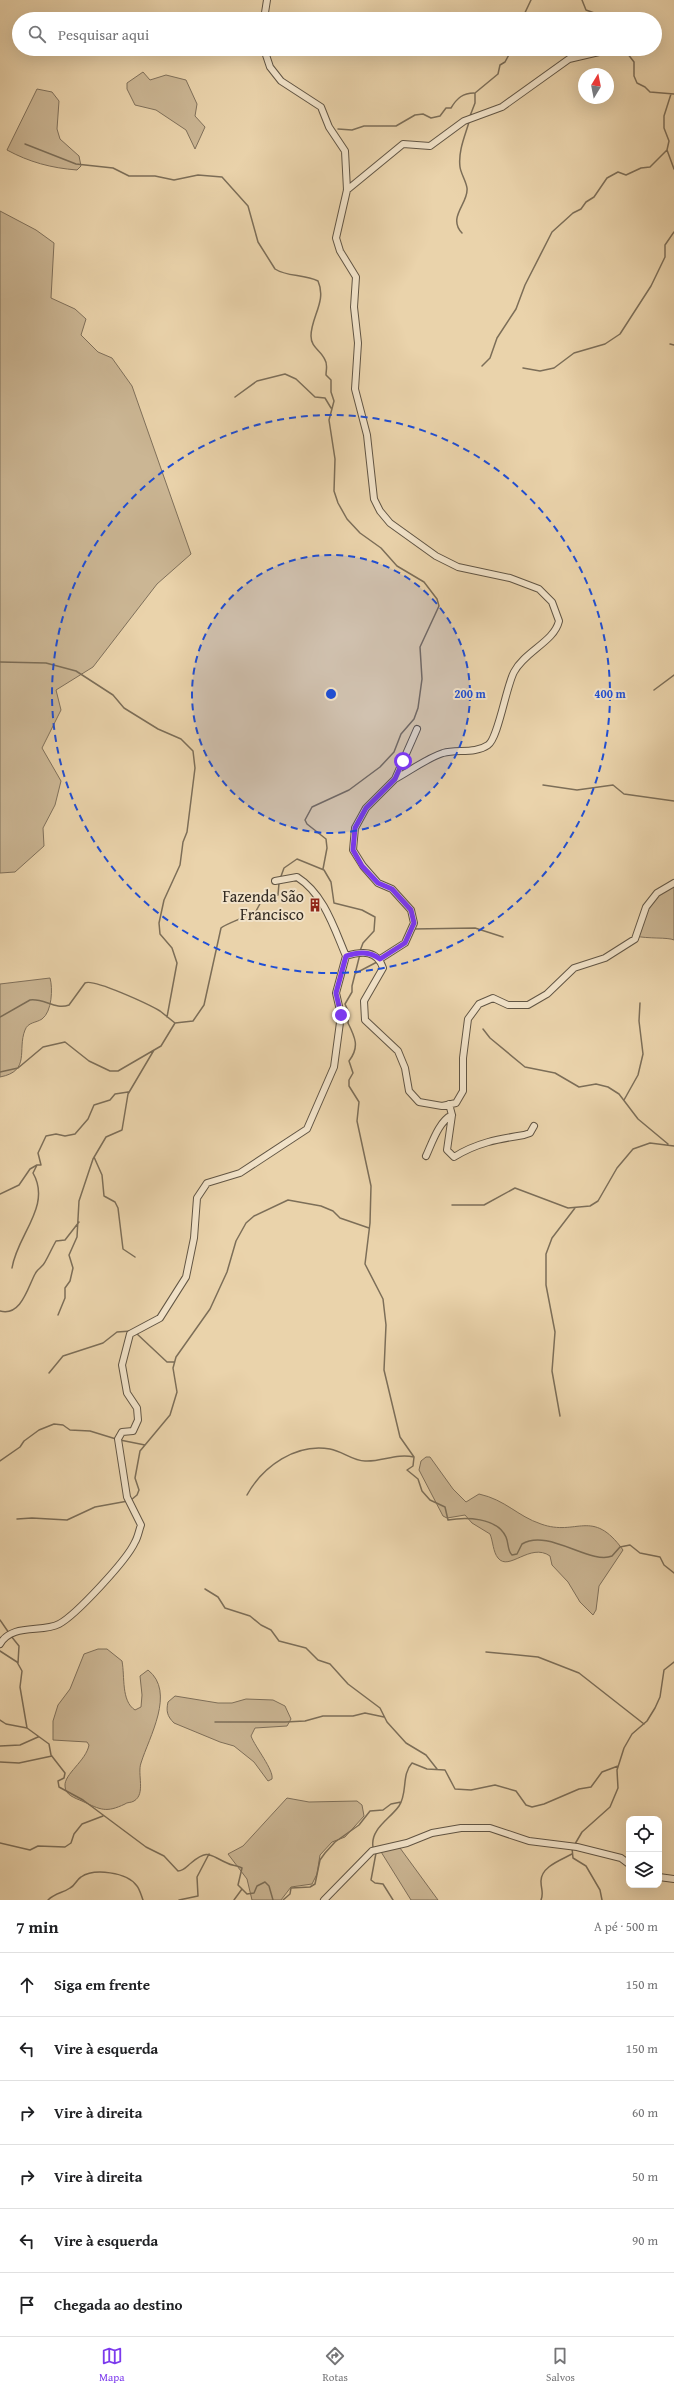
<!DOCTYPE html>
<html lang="pt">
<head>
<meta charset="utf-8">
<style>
	:root { --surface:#fff; --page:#f2f2f2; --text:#202124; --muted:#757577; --line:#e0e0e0; --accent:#7c3aed }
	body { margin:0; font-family:"Gentium Book Plus",serif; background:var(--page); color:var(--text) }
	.controls { position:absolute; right:12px; bottom:12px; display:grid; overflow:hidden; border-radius:8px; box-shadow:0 4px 16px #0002 }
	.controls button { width:36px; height:36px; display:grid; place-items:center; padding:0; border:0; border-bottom:1px solid var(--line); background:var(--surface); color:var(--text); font:20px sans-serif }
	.compass { position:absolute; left:578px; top:68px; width:36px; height:36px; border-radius:50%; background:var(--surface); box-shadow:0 4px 16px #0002; rotate:10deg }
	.stop { position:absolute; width:12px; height:12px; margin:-9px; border:3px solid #7c3aed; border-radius:50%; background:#fff }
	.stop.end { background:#7c3aed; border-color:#fff; box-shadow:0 1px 4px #0008 }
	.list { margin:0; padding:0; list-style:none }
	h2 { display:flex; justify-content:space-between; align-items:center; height:52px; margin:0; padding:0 16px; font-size:17px }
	h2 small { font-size:13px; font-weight:400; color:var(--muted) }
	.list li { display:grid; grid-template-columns:26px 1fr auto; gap:12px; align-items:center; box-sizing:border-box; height:64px; padding:0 16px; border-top:1px solid var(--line) }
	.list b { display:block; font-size:15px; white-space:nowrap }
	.list em { font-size:13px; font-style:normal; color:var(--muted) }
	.icon { flex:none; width:22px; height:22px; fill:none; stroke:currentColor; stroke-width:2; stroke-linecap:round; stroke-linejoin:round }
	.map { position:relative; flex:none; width:674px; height:1900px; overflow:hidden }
	.search { position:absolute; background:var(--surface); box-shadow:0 4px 16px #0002; left:12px; right:12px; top:12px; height:44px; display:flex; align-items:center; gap:10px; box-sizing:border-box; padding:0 14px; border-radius:22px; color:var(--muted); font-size:15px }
	.sheet { height:436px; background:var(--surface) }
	nav { display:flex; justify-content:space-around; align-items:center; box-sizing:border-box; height:56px; border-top:1px solid var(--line); background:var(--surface); font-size:11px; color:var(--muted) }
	nav a { display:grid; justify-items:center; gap:2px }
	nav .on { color:var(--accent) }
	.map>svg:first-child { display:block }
</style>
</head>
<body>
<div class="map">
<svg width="674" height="1900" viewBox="0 0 674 1900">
	<rect width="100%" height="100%" fill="#ead3ab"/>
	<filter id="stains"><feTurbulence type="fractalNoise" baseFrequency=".005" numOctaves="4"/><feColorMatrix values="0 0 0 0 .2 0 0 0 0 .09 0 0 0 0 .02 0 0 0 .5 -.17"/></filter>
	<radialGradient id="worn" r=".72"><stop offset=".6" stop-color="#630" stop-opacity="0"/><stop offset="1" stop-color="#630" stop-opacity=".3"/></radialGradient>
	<path fill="#cbb694" stroke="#7f705b" d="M 143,72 L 150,80 L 166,75 L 186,80 L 197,104 L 195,116 L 205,127 L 195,149 L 186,130 L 156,110 L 135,105 L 127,89 L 127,83 Z
		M 37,89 L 52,92 L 59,101 L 57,129 L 60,139 L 79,156 L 81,166 L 77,170 C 51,168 29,162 7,150 Z
		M 0,211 L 36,230 L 54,243 L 51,298 L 75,309 L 86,319 L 81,335 L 98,352 L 112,358 L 132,386 L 191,554 L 157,584 L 93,667 L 56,690 L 61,710 L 42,748 L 61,781 L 55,805 L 43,828 L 44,846 L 15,872 L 0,873 Z
		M 674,886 L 674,940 C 668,937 647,939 636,936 C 645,908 647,900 674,886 Z
		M 50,978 C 53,988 52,1012 42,1019 C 36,1023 28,1022 25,1030 C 17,1050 31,1071 0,1077 L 0,984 Z
		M 426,1457 L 430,1457 L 453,1489 L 466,1502 L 479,1494 C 506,1500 517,1516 541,1524 C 577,1537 592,1507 623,1550 L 599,1586 L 596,1610 L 593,1615 L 580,1602 L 568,1582 L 552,1565 L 550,1556 C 530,1542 509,1572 498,1558 C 493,1552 493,1541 490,1534 L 472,1523 L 465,1515 L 447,1518 L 443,1516 L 419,1470 L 421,1461 Z
		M 98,1649 L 107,1649 L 122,1661 C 125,1677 121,1701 135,1710 L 141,1707 L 142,1695 L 140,1676 L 148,1670 C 176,1692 149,1737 141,1763 C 137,1774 146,1794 134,1801 C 131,1803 127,1802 125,1804 C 106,1813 101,1810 82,1801 C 75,1798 65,1795 65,1786 C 64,1774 86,1761 89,1745 L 87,1742 L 53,1740 L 53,1721 L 58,1705 L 70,1689 L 84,1654 Z
		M 175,1696 L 218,1703 L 232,1703 L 246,1699 L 273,1700 L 285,1706 L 291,1719 L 287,1726 L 255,1728 L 251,1736 C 255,1747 274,1770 272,1779 L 268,1781 L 254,1762 L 234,1746 L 220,1742 L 174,1723 C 167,1716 166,1711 168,1702 Z
		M 287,1798 L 309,1802 L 357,1801 L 362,1805 L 364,1816 L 345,1837 L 332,1842 L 320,1855 L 317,1874 L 312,1884 L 291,1887 L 281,1900 L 252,1900 L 247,1879 L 228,1854 L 243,1846 Z
		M 378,1847 L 400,1848 L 438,1900 L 411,1900 Z"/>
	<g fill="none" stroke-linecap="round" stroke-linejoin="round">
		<path stroke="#7c6e58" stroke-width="1.5" d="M 582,0 L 586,10 L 611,19
			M 522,19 L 531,0
			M 624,49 L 634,62 L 634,76 L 637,83 L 645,87 L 650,92 L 674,94
			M 470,116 L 475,103 L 475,93 L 498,74 L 500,65 L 505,62 L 512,49
			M 338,129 L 352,130 L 364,126 L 396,126 L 415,115 L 423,114 L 431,118 L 440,116 L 446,108 L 451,108 C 457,98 463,93 474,93
			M 25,144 L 76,164 L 113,168 L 129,176 L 155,176 L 174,180 L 198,175 L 222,177 L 248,206 L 258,242 L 275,269 C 287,277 304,274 318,281 C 327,301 311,317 311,336 C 311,348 321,350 325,360 C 328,364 326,370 326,375 L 331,380 L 331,392 L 334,401 L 329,420 L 335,459 L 334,491 L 338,503 L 347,519 L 360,533 L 381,548 L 397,566 L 424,582 L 437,599 L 439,606 L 420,647 L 422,679 L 418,708 L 414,719 L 401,734 L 394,752 L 380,767 L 349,790 L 312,807 L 305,820 L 307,824 L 326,839 L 327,848 L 323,869
			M 667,150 L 674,169
			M 462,233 C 447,217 469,203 467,188 C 466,181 461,174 460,167 C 458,151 465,136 469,122
			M 670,344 L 674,345
			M 482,366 L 490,358 L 497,338 L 516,309 L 525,285 L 552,232 L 573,213 L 581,209 L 586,202 L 594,197 L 607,178 L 618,172 L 626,175 L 641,168 L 650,167 L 667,150 L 669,141 L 664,128 L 664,116 L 671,94
			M 523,368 L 540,371 L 554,368 L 574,353 L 605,344 L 620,334 L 651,286 L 665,257 L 665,245 L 674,232
			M 235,397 L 257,381 L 285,374 L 296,379 L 315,397 L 325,398 L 331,408
			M 0,662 L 46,663 L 76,671 L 113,695 L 124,708 L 158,729 L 181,739 L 193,751 L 195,768 L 187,832 L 183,842 L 180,865 L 164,900 L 159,923 L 160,934 L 172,948 L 177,963 L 167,1017
			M 654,690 L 674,675
			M 543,785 L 577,790 L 613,785 L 624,794 L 674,801
			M 280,879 L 284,868 L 297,859 L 324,870 L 331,882 L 334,903 L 362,910 L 375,917 L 374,931 L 363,943 L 360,951
			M 413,929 L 475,928 L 503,937
			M 360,954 L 352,986 L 352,992 L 345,1004 L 349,1013 L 348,1023 C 355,1037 360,1047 349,1061 L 353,1073 L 349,1080 L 349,1086 L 359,1102 L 357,1121 L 371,1186 L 370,1223 L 365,1264 L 383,1299 L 386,1325 L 384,1370 L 400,1437 L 414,1457 L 413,1466 L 407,1470 L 418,1479 L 422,1491 L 430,1500 L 445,1507 L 448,1520 C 465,1517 497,1517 506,1537 C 509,1544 507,1550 512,1555 L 517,1554 L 522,1544 C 548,1528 590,1565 612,1556 L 620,1547 L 630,1545 L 640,1553 L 660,1557 L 664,1565 L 674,1573
			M 356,973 L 377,962
			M 0,1017 L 30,1000 C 44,998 55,1010 69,1005 L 85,983 C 93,978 150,1005 160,1011 C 165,1015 170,1019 175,1023 L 193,1021 L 204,1005 L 221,928 C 224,925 249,915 255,913 L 262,900 L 278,895 L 279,883
			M 483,1029 L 490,1038 L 525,1067 L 555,1073 L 579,1087 L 596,1084 L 608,1087 L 619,1094 L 638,1119 L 668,1144
			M 0,1072 L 18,1068 L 43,1047 L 65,1042 L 89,1061 L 110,1071 L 118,1071 L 161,1046 L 175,1023
			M 624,1100 L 638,1075 L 643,1054 L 639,1021 L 640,1003
			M 94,1157 L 102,1175 L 104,1196 L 115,1202 L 118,1208 L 123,1249 L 135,1257
			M 0,1194 L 19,1185 L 30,1169 L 37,1165
			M 452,1205 L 484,1205 L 515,1188 L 568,1208 L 590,1206 L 598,1201 L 617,1168 L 633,1149 L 650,1143 L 674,1146
			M 12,1268 C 17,1235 52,1206 33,1173 L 37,1165 L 41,1165 L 38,1153 L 46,1136 L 56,1134 L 65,1136 L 75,1134 L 88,1119 L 94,1105 L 110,1100 L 115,1094 L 128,1092
			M 0,1311 C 21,1317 28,1287 35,1274 C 37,1269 43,1267 45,1262 C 49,1255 52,1248 56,1241 L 65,1240 L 79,1222
			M 58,1315 L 65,1298 L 65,1288 L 70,1281 L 73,1268 L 69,1255 L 77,1237 L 79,1201 L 93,1159 L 106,1137 L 122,1130 L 128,1094 L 154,1050
			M 136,1333 L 167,1362 L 174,1362
			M 49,1373 L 63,1356 L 103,1343 L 117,1332 L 131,1331
			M 560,1416 L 552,1371 L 555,1332 L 546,1285 L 546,1254 L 552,1238 L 575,1208
			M 120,1440 L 145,1445
			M 0,1461 L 20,1447 L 24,1441 L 39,1430 L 54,1424 L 63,1425 L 70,1430 L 90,1431 L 116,1439
			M 247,1495 C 263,1466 296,1443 330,1449 C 342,1451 353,1461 365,1461 C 382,1462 396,1453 414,1457
			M 131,1500 L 137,1495 L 139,1490 L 135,1478 L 140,1451 L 170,1415 L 177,1392 L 173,1368 L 176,1357 L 210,1309 L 227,1272 L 236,1241 L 246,1223 L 254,1216 L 288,1200 L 321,1206 L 333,1211 L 340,1218 L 369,1228
			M 17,1519 L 32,1518 L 67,1520 L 95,1507 L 128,1501
			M 205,1589 L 218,1597 L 225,1608 L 250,1616 L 261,1625 L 271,1630 L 279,1641 L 306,1648 L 318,1660 L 330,1664 L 348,1684 L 380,1708 L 387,1722 L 406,1743 L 426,1755 L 437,1769
			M 0,1620 L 9,1633
			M 11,1636 L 19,1646 L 18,1663
			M 0,1651 L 17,1662 L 22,1671 L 20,1687 L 27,1728 L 49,1744 L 51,1755 L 65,1773 L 64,1778 L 58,1781 L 59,1787 L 83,1800 L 146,1847 L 164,1856 L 178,1871 C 184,1871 187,1866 191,1863 C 209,1848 210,1856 227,1863 C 232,1866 237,1865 242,1868 L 238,1885 L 247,1894 L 254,1893 L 257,1886 L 265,1882 L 269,1886 L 273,1900
			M 486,1652 L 538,1657 L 579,1673 L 644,1724
			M 0,1720 L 6,1724 L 27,1728
			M 215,1722 L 285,1722 L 305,1721 L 323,1716 L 353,1716 L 365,1713 L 384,1717
			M 0,1746 L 20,1745 L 38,1737
			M 0,1762 L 19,1763 L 52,1756
			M 0,1843 L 30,1850 L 38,1846 L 65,1847 L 71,1843 L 74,1834 L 82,1824 L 103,1816
			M 575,1844 L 582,1832 L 610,1807 L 618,1788 L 617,1770 L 624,1748 L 632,1734 L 647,1721 L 655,1708 L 660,1697 L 664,1670 L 674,1662
			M 373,1847 C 370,1829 390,1819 399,1806 C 408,1793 401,1775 412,1763 L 427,1769 L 445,1770 L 455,1789 L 471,1790 L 495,1785 L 516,1791 L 526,1805 L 532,1807 L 544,1804 L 579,1789 L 591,1787 L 602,1772 L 618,1766
			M 572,1848 L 573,1858 L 586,1866 L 600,1890 L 602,1900
			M 376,1853 L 371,1880 L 375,1883 L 383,1884 L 393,1900
			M 48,1900 C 55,1893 63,1893 70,1888 C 75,1886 76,1880 81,1877 C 94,1868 127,1872 137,1886 C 140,1890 141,1895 143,1900
			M 179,1900 L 198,1896 L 197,1877 L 209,1854
			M 234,1900 L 242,1889
			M 283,1900 L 290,1894 L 291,1888 L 310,1887 L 315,1884 L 320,1860 L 325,1853 L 335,1842 L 359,1825 L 370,1811 L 383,1810 L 391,1804 L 401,1802
			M 541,1900 C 544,1893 541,1889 541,1882 C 540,1867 561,1860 572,1854"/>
		<g stroke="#615544" stroke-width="8">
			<path id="minor" d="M 264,19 L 267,0
				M 264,49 L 270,67 L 281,81 L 321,107 L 329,127 L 345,151 L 347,190 L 336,238 L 340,251 L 356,277 L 354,307 L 358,343 L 355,389 L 367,435 L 374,499 L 380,511 L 390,523 L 436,556 L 458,567 L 510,578 L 539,589 L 552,602 L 559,621 C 554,642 525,651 514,672 C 506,687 498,739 488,745 C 475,754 457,749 443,753 C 427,758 410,771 395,779 L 417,729
				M 347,190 L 403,144 L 430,146 L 464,121 L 502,107 L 569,59 L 599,52
				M 275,881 L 297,877 C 324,894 334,928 346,956
				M 380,959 L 405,943 L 414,923 L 411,910 L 392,889 L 378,883 L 363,866 L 353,850 L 355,828 L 366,808 L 395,779
				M 449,1104 L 452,1115 L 447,1150 L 454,1157 C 476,1143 498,1139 524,1135 L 530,1133 L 534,1126
				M 426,1156 C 432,1143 439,1121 452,1115
				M 0,1644 C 12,1623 42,1633 59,1624 C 76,1615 127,1560 135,1542 C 138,1537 139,1530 141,1525 L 127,1497 L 118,1439 L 122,1432 L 133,1431 L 138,1420 L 137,1408 L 127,1393 L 122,1365 L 130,1334 L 160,1318 L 186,1277 L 194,1238 L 197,1198 L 207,1183 L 240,1173 L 307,1129 L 334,1067 L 341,1015 L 336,993 L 346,956 C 362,951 377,950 383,968 L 364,1001 L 365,1020 L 398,1051 L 405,1068 L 409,1091 L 419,1102 L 442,1106 L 456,1103 L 463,1091 L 463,1058 L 468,1019 L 479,1004 L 493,998 L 508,1005 L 528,1005 L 547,994 L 574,968 L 605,958 L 635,939 L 646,907 L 657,893 L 674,883
				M 659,1877 L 674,1879
				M 324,1900 L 372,1851 L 407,1843 L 432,1833 L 461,1828 L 490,1828 L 529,1841 L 577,1847 L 621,1858 L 629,1864"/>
		</g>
		<use href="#minor" stroke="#f1e2c8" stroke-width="6"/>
	</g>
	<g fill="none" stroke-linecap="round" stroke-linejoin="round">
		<path stroke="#7c3aed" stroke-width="5" d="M 341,1015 L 336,993 L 346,956 C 358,952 369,951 380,959 L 405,943 L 414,923 L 411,910 L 392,889 L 378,883 L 362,866 L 353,850 L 355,828 L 366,808 L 395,779 L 403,761"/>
	</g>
	<circle cx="331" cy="694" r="139" fill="#1d4ed8" fill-opacity=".12"/>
	<g fill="none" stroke="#1d4ed8" stroke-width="2" stroke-dasharray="7 5">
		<circle cx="331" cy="694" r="139"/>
		<circle cx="331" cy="694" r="279"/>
	</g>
	<defs>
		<g id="building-bare" transform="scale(1.08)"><path d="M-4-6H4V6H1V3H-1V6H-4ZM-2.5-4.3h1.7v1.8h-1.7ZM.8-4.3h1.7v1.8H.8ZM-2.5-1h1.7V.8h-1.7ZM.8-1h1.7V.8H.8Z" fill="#8f2418" stroke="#f1e2c8" stroke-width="2.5" paint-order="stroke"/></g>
	</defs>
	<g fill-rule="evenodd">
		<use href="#building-bare" x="315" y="905"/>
	</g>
	<g text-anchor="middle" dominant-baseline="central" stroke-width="4" stroke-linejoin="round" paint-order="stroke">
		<g font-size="16" fill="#332b22" stroke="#f1e2c8" text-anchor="end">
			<text x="304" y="896">Fazenda São<tspan x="304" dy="18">Francisco</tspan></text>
		</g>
	</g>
	<circle cx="331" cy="694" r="6" fill="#1d4ed8" stroke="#f1e2c8" stroke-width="2"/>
	<g font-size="12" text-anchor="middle" font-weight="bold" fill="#1d4ed8" stroke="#f1e2c8" stroke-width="4" stroke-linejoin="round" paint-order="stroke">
		<text x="470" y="698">200 m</text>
		<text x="610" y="698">400 m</text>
	</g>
	<rect width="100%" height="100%" filter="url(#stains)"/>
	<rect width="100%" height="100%" fill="url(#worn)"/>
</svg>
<div class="controls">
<button><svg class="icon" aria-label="locate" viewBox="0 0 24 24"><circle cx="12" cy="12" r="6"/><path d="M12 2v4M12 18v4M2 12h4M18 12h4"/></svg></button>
<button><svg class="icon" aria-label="layers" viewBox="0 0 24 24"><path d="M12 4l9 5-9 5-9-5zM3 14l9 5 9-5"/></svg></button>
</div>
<svg class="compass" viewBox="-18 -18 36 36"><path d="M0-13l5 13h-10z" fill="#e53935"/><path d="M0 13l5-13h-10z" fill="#757577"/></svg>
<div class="stop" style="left:403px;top:761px"></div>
<div class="stop end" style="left:341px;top:1015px"></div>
<div class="search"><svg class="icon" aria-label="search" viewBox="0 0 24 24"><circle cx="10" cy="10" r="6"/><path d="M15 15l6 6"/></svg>Pesquisar aqui</div>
</div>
<section class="sheet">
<h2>7 min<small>A pé · 500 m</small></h2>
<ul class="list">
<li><svg class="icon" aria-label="ahead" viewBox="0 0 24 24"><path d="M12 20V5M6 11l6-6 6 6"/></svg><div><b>Siga em frente</b></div><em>150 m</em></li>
<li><svg class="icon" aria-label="left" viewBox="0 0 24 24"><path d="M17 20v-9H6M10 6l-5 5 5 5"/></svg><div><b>Vire à esquerda</b></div><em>150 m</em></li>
<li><svg class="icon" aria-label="right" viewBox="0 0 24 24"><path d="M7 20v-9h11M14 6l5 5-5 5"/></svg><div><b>Vire à direita</b></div><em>60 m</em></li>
<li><svg class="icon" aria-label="right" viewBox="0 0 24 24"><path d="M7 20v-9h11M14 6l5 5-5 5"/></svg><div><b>Vire à direita</b></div><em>50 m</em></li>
<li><svg class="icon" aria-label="left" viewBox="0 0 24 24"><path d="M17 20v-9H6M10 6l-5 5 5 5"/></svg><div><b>Vire à esquerda</b></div><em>90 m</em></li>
<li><svg class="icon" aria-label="arrive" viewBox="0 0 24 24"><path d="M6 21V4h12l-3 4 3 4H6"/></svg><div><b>Chegada ao destino</b></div></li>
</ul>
</section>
<nav>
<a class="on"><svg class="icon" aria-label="map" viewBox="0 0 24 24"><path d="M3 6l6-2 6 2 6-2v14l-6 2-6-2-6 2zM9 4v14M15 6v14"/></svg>Mapa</a>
<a><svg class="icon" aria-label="directions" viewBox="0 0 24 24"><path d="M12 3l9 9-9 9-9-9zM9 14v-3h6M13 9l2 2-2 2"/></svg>Rotas</a>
<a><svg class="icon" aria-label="saved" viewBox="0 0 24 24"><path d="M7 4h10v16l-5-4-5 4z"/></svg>Salvos</a>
</nav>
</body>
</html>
